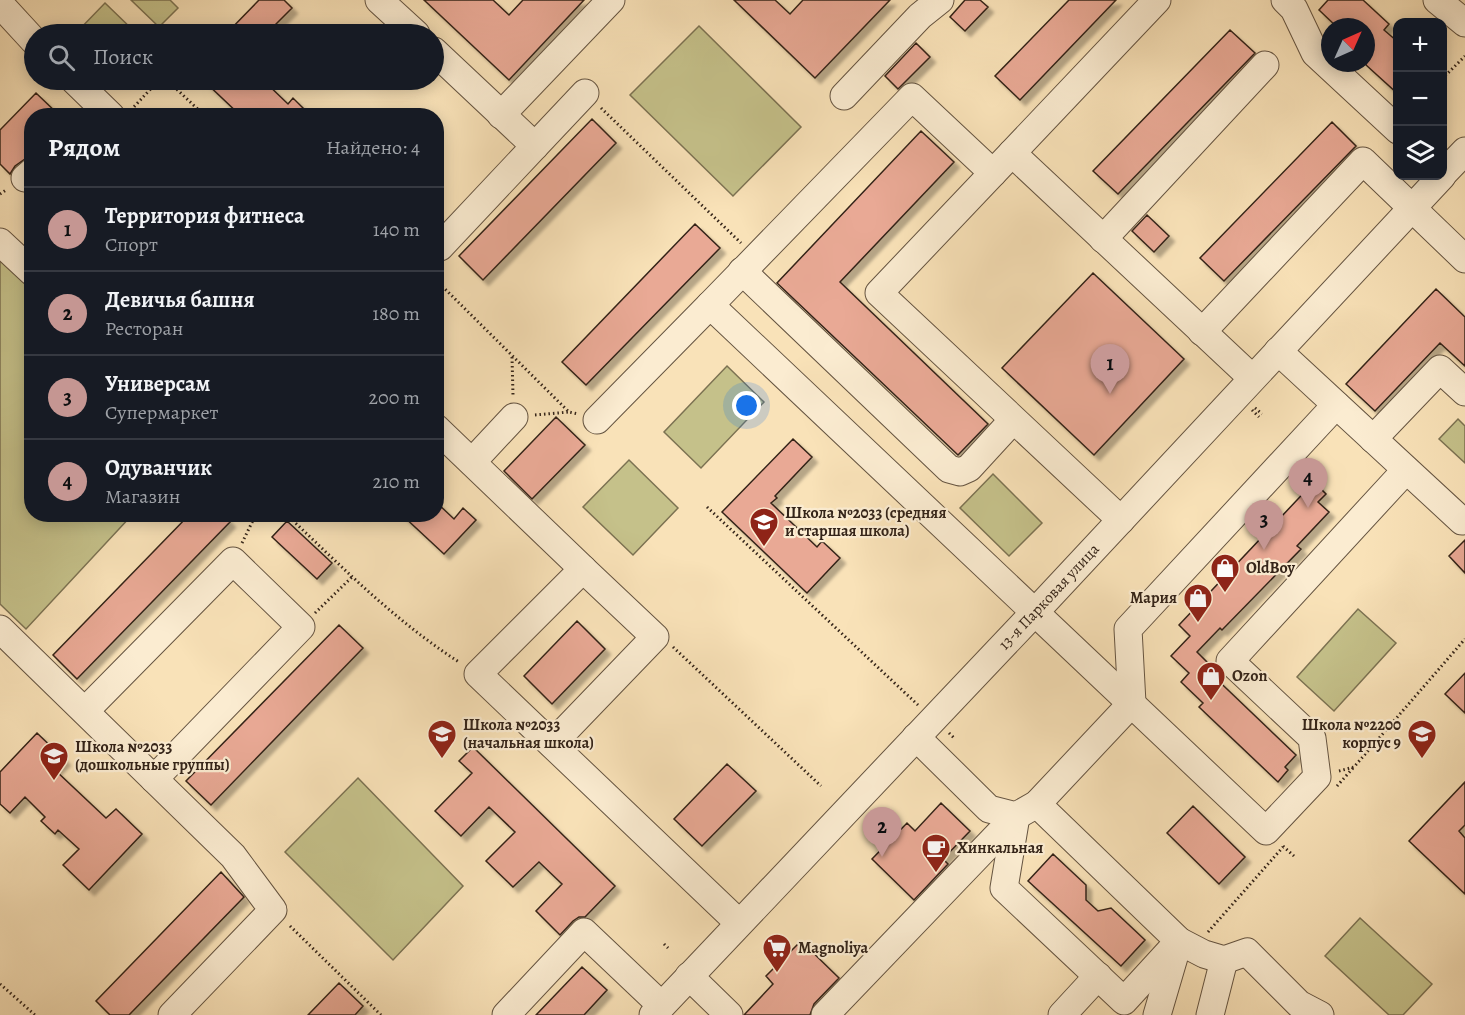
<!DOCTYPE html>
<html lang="ru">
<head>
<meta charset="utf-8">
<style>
	:root { --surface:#171b24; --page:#242831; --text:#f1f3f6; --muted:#9ea1a6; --line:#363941; --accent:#c59692 }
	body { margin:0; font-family:Alegreya,serif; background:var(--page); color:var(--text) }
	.controls { position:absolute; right:18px; top:18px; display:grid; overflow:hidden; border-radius:12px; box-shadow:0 3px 15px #0003 }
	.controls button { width:54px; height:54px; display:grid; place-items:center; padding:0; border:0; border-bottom:2px solid var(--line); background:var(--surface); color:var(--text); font:30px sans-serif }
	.compass { position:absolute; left:1321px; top:18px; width:54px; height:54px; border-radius:50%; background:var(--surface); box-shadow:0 3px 15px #0003; rotate:45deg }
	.you { position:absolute; left:747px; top:406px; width:21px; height:21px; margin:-15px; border:4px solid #fff; border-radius:50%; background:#1a73e8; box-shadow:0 0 0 9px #1a73e833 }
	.badge { display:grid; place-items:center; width:39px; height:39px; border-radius:50%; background:var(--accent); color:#111; font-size:20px; font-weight:700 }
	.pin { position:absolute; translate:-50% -50px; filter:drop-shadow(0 2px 3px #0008) }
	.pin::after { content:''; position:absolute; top:32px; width:21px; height:18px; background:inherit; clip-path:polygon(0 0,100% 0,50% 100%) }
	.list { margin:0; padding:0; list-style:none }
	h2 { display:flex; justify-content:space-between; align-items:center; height:78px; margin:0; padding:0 24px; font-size:26px }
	h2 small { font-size:20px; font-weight:400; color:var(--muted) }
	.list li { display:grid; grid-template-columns:39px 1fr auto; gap:18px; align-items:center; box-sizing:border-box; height:84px; padding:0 24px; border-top:2px solid var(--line) }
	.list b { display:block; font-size:22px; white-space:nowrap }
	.list p { margin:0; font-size:20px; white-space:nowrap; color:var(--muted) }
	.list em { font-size:20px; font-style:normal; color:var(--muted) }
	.icon { flex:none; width:33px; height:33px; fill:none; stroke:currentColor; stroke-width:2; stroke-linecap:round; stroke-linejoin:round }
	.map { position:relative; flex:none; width:1465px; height:1015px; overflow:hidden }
	.search { position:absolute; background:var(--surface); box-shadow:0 3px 15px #0003; left:24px; top:24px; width:420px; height:66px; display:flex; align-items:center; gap:15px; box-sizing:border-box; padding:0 21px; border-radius:33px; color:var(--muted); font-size:22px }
	.panel { position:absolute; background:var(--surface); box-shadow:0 3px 15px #0003; left:24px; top:108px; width:420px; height:414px; border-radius:24px }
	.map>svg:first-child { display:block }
</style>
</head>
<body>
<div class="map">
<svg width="1465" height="1015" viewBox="0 0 1465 1015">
	<defs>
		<filter id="shadow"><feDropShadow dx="5.5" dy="5.5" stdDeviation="1.5" flood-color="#0004"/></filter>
	</defs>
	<rect width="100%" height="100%" fill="#f9e2b8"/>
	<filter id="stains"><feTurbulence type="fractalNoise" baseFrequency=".00333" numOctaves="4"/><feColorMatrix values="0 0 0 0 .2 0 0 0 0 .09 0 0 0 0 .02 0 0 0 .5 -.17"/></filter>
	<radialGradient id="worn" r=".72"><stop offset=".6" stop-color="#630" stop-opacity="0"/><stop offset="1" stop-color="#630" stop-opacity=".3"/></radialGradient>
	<path fill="#c5c18a" stroke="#7c7252" stroke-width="1.5" d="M 131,0 L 170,0 L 178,8 L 159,27 Z
		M 105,3 L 137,34 L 75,34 Z
		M 699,26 L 801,127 L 733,196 L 630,95 Z
		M 0,251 L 31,282 L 32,514 L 132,515 L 26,629 L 0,604 Z
		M 727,366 L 764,402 L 701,468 L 664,432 Z
		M 1458,419 L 1465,426 L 1465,463 L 1439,439 Z
		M 629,460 L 678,508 L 633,555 L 583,507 Z
		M 993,474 L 1042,523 L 1009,556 L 960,508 Z
		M 1358,609 L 1396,643 L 1334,711 L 1297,677 Z
		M 358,778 L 463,886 L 393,960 L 285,852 Z
		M 1360,918 L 1432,984 L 1403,1015 L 1389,1015 L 1325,956 Z"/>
	<path fill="#e9a995" stroke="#342419" stroke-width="1.5" filter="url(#shadow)" d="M 259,0 L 284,0 L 292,8 L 266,34 L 226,34 Z
		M 424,0 L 493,0 L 509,15 L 523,0 L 584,0 L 509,80 Z
		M 734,0 L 775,0 L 790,14 L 803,0 L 890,0 L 815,78 Z
		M 965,0 L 980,0 L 988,7 L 965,31 L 950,17 Z
		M 1069,0 L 1116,0 L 1020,100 L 995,76 Z
		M 1328,0 L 1363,0 L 1389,24 L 1384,30 L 1398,42 L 1398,94 L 1366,65 L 1366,27 L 1337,27 L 1319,10 Z
		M 1230,30 L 1255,53 L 1118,194 L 1093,171 Z
		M 916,43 L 930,57 L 898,89 L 885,76 Z
		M 203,80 L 263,80 L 288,104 L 293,98 L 311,116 L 241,116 Z
		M 36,93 L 60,116 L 32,116 L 32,154 L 15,166 L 10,174 L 0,164 L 0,130 Z
		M 592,119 L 616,143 L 483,280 L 459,256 Z
		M 1332,122 L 1356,146 L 1224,281 L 1200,258 Z
		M 921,131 L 954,162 L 840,282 L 988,424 L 958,455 L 777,283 Z
		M 1147,215 L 1169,236 L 1154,252 L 1132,231 Z
		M 695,224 L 720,248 L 586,385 L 562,362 Z
		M 1093,273 L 1184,359 L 1094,455 L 1002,368 Z
		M 1436,289 L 1465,317 L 1465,366 L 1440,343 L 1375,411 L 1346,384 Z
		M 556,417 L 585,445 L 532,499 L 504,471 Z
		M 793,439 L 812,457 L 775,496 L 777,498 L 771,503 L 817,547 L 822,541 L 840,558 L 807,593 L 722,512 Z
		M 1314,482 L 1326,494 L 1318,502 L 1329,512 L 1297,546 L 1301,549 L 1222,630 L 1220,628 L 1197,652 L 1209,664 L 1205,668 L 1296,755 L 1285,767 L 1288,770 L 1278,782 L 1199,707 L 1203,703 L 1181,682 L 1189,673 L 1171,656 L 1190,636 L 1179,625 Z
		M 436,502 L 454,519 L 463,508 L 476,520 L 444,554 L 401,514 L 436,514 Z
		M 190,514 L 222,514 L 230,522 L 77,679 L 53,655 Z
		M 287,521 L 332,563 L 317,579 L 272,537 Z
		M 1465,540 L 1465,573 L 1449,556 Z
		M 577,621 L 605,649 L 552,704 L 524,676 Z
		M 339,625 L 363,648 L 211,805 L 186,781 Z
		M 1465,673 L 1465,713 L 1445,694 Z
		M 37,733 L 65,760 L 55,770 L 106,818 L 116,809 L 142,834 L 89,890 L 63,865 L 79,849 L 58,830 L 55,834 L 41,821 L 45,817 L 25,797 L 10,813 L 0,804 L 0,772 Z
		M 473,747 L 615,886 L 585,917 L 579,917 L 573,921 L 560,935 L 536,911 L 562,884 L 539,862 L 513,887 L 486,861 L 515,832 L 489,807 L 461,836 L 435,811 L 472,773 L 459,761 Z
		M 727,764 L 756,791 L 702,846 L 674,819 Z
		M 1465,782 L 1465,825 L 1459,831 L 1465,838 L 1465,894 L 1409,841 Z
		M 941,803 L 970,831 L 943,859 L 948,864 L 914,900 L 872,859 L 907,823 L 915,831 Z
		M 1193,806 L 1245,857 L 1219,884 L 1167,833 Z
		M 1053,854 L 1086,885 L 1086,900 L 1098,911 L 1111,908 L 1145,940 L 1121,966 L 1028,881 Z
		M 221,872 L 244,897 L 129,1015 L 110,1015 L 96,1001 Z
		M 801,941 L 839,978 L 814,1004 L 810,1015 L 744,1015 L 773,984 L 766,976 Z
		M 582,967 L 607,990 L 584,1015 L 536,1015 Z
		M 339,983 L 363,1006 L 355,1015 L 308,1015 Z"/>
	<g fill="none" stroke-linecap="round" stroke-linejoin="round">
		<g stroke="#655441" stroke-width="29">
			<g id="minor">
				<path d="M 379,0 L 416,34"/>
				<path d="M 1285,0 L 1294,9 L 1315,53 L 1398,130"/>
				<path d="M 1437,0 L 1465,23"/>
				<path d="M 0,4 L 34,41"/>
				<path d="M 434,51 L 535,146 L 440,247"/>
				<path d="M 74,80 L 111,116"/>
				<path d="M 844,96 L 920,16 L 940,0"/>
				<path d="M 501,115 L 611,0"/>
				<path d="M 535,146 L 585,93"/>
				<path d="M 1012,153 L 1252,378"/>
				<path d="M 993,173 L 879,293 L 1121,520"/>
				<path d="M 1442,175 L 1465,151"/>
				<path d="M 25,178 L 32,172"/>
				<path d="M 1103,239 L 1265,65"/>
				<path d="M 0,242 L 32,272"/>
				<path d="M 742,271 L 949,469 L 960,472 L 969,468 L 1013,420"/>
				<path d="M 710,305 L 912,97 L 993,173 L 1157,0"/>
				<path d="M 1202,332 L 1363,161 L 1465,259"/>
				<path d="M 1278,351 L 1462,521"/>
				<path d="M 597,420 L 710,305 L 1266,831 L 1317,777 L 1312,738 L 1230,661 L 1406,470"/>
				<path d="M 436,428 L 583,569 L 478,674 L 739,923"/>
				<path d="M 1373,439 L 1440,369 L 1465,392"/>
				<path d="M 472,462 L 514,417"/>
				<path d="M 0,629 L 233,856 L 273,910 L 172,1015"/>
				<path d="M 85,711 L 233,561 L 301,627 L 154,779"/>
				<path d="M 916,737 L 989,809 L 1016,816 L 1037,804 L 1132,703 L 1128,629 L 1336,405"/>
				<path d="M 552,744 L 655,637 L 583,569"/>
				<path d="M 1037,804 L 1179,941 L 1204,954 L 1224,960 L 1247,952 L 1299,1004 L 1320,1015"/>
				<path d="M 1016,816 L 1004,888 L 1124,1001 L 1179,941"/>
				<path d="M 689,976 L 729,1015"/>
				<path d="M 506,1015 L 584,932 L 661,1005"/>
				<path id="s1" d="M 653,1015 L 1035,612 L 1442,176"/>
				<path d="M 825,1015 L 1016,816"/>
				<path d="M 1062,1015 L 1098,976"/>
				<path d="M 1157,1015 L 1177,947"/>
				<path d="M 1210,1015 L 1224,960"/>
			</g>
		</g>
		<path stroke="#342419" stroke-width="3" stroke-dasharray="1.5 3" stroke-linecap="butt" d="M 1442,79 L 1465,56
			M 167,80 L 205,116
			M 601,108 L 741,243
			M 131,110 L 159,80
			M 229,116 L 235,110
			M 0,194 L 6,190
			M 440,269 L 440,284 L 569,412 L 578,414
			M 436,303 L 440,284
			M 512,357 L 513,395
			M 1255,408 L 1262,414
			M 1252,410 L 1259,417
			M 535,415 L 569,412
			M 707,507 L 918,705
			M 286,514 C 341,566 395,621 459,662
			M 242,543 L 256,514
			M 315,613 L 352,577
			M 673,647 L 821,786
			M 949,733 L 954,738
			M 1339,771 L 1354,767 L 1465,639
			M 1337,786 L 1354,767
			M 1283,846 L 1294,856
			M 290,926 L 381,1015
			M 1208,932 L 1283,847
			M 664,944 L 668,948
			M 0,984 L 35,1015"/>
		<use href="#minor" stroke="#fbecd1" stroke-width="27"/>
	</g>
	<defs>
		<g id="school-pin" transform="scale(1.5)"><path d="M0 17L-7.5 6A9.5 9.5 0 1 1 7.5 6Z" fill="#8f2418" stroke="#fbecd1"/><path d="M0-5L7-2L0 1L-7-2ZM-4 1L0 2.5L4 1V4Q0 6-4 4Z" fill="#fff"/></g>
		<g id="shop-pin" transform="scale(1.5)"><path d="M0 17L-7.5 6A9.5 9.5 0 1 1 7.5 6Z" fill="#8f2418" stroke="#fbecd1"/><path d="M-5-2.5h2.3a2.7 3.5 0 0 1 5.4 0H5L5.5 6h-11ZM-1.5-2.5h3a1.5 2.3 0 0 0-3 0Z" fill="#fff"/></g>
		<g id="cafe-pin" transform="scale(1.5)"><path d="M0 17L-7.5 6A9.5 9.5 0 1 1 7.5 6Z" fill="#8f2418" stroke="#fbecd1"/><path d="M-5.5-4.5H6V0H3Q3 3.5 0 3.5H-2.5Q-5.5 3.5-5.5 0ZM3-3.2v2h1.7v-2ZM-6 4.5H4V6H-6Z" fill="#fff"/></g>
		<g id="supermarket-pin" transform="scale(1.5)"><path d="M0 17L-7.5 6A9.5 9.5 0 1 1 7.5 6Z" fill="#8f2418" stroke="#fbecd1"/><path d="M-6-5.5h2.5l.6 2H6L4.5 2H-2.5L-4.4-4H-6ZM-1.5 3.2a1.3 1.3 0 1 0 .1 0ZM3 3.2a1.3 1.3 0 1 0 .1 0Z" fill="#fff"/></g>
	</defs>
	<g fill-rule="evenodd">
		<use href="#school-pin" x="764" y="522"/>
		<use href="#shop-pin" x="1225" y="568"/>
		<use href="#shop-pin" x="1198" y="598"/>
		<use href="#shop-pin" x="1211" y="676"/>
		<use href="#school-pin" x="442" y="734"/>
		<use href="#school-pin" x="1422" y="734"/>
		<use href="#school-pin" x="54" y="756"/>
		<use href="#cafe-pin" x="936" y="848"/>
		<use href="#supermarket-pin" x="777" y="948"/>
	</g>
	<g text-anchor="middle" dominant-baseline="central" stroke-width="4.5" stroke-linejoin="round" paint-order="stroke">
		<g font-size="16" font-weight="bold" fill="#342419" stroke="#fbecd1" text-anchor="start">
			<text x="785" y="513">Школа №2033 (средняя<tspan x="785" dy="18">и старшая школа)</tspan></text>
			<text x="1246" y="568">OldBoy</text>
			<text x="1177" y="598" text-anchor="end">Мария</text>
			<text x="1232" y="676">Ozon</text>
			<text x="463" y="725">Школа №2033<tspan x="463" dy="18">(начальная школа)</tspan></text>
			<text x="1401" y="725" text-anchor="end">Школа №2200<tspan x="1401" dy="18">корпус 9</tspan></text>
			<text x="75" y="747">Школа №2033<tspan x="75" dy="18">(дошкольные группы)</tspan></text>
			<text x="957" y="848">Хинкальная</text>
			<text x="798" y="948">Magnoliya</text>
		</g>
		<g font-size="16" fill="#342419" stroke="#fbecd1">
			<text stroke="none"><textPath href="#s1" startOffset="576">13-я Парковая улица</textPath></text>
		</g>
	</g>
	<rect width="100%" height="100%" filter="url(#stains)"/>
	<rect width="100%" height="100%" fill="url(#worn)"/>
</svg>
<div class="controls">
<button>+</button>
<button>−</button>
<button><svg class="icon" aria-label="layers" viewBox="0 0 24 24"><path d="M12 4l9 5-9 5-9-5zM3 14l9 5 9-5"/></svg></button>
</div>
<svg class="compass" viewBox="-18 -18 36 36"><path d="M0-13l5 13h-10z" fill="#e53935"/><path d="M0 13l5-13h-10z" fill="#9ea1a6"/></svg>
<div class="you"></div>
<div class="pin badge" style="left:1110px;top:394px">1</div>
<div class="pin badge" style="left:882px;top:857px">2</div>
<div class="pin badge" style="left:1264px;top:550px">3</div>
<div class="pin badge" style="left:1308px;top:508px">4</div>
<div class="search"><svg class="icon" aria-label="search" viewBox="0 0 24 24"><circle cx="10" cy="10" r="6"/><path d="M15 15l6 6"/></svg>Поиск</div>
<section class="panel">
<h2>Рядом<small>Найдено: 4</small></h2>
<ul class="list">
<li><span class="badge">1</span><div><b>Территория фитнеса</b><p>Спорт</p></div><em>140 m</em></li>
<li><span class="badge">2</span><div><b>Девичья башня</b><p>Ресторан</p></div><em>180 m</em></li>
<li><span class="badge">3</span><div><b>Универсам</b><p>Супермаркет</p></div><em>200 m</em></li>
<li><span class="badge">4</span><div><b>Одуванчик</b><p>Магазин</p></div><em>210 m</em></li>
</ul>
</section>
</div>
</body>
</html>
